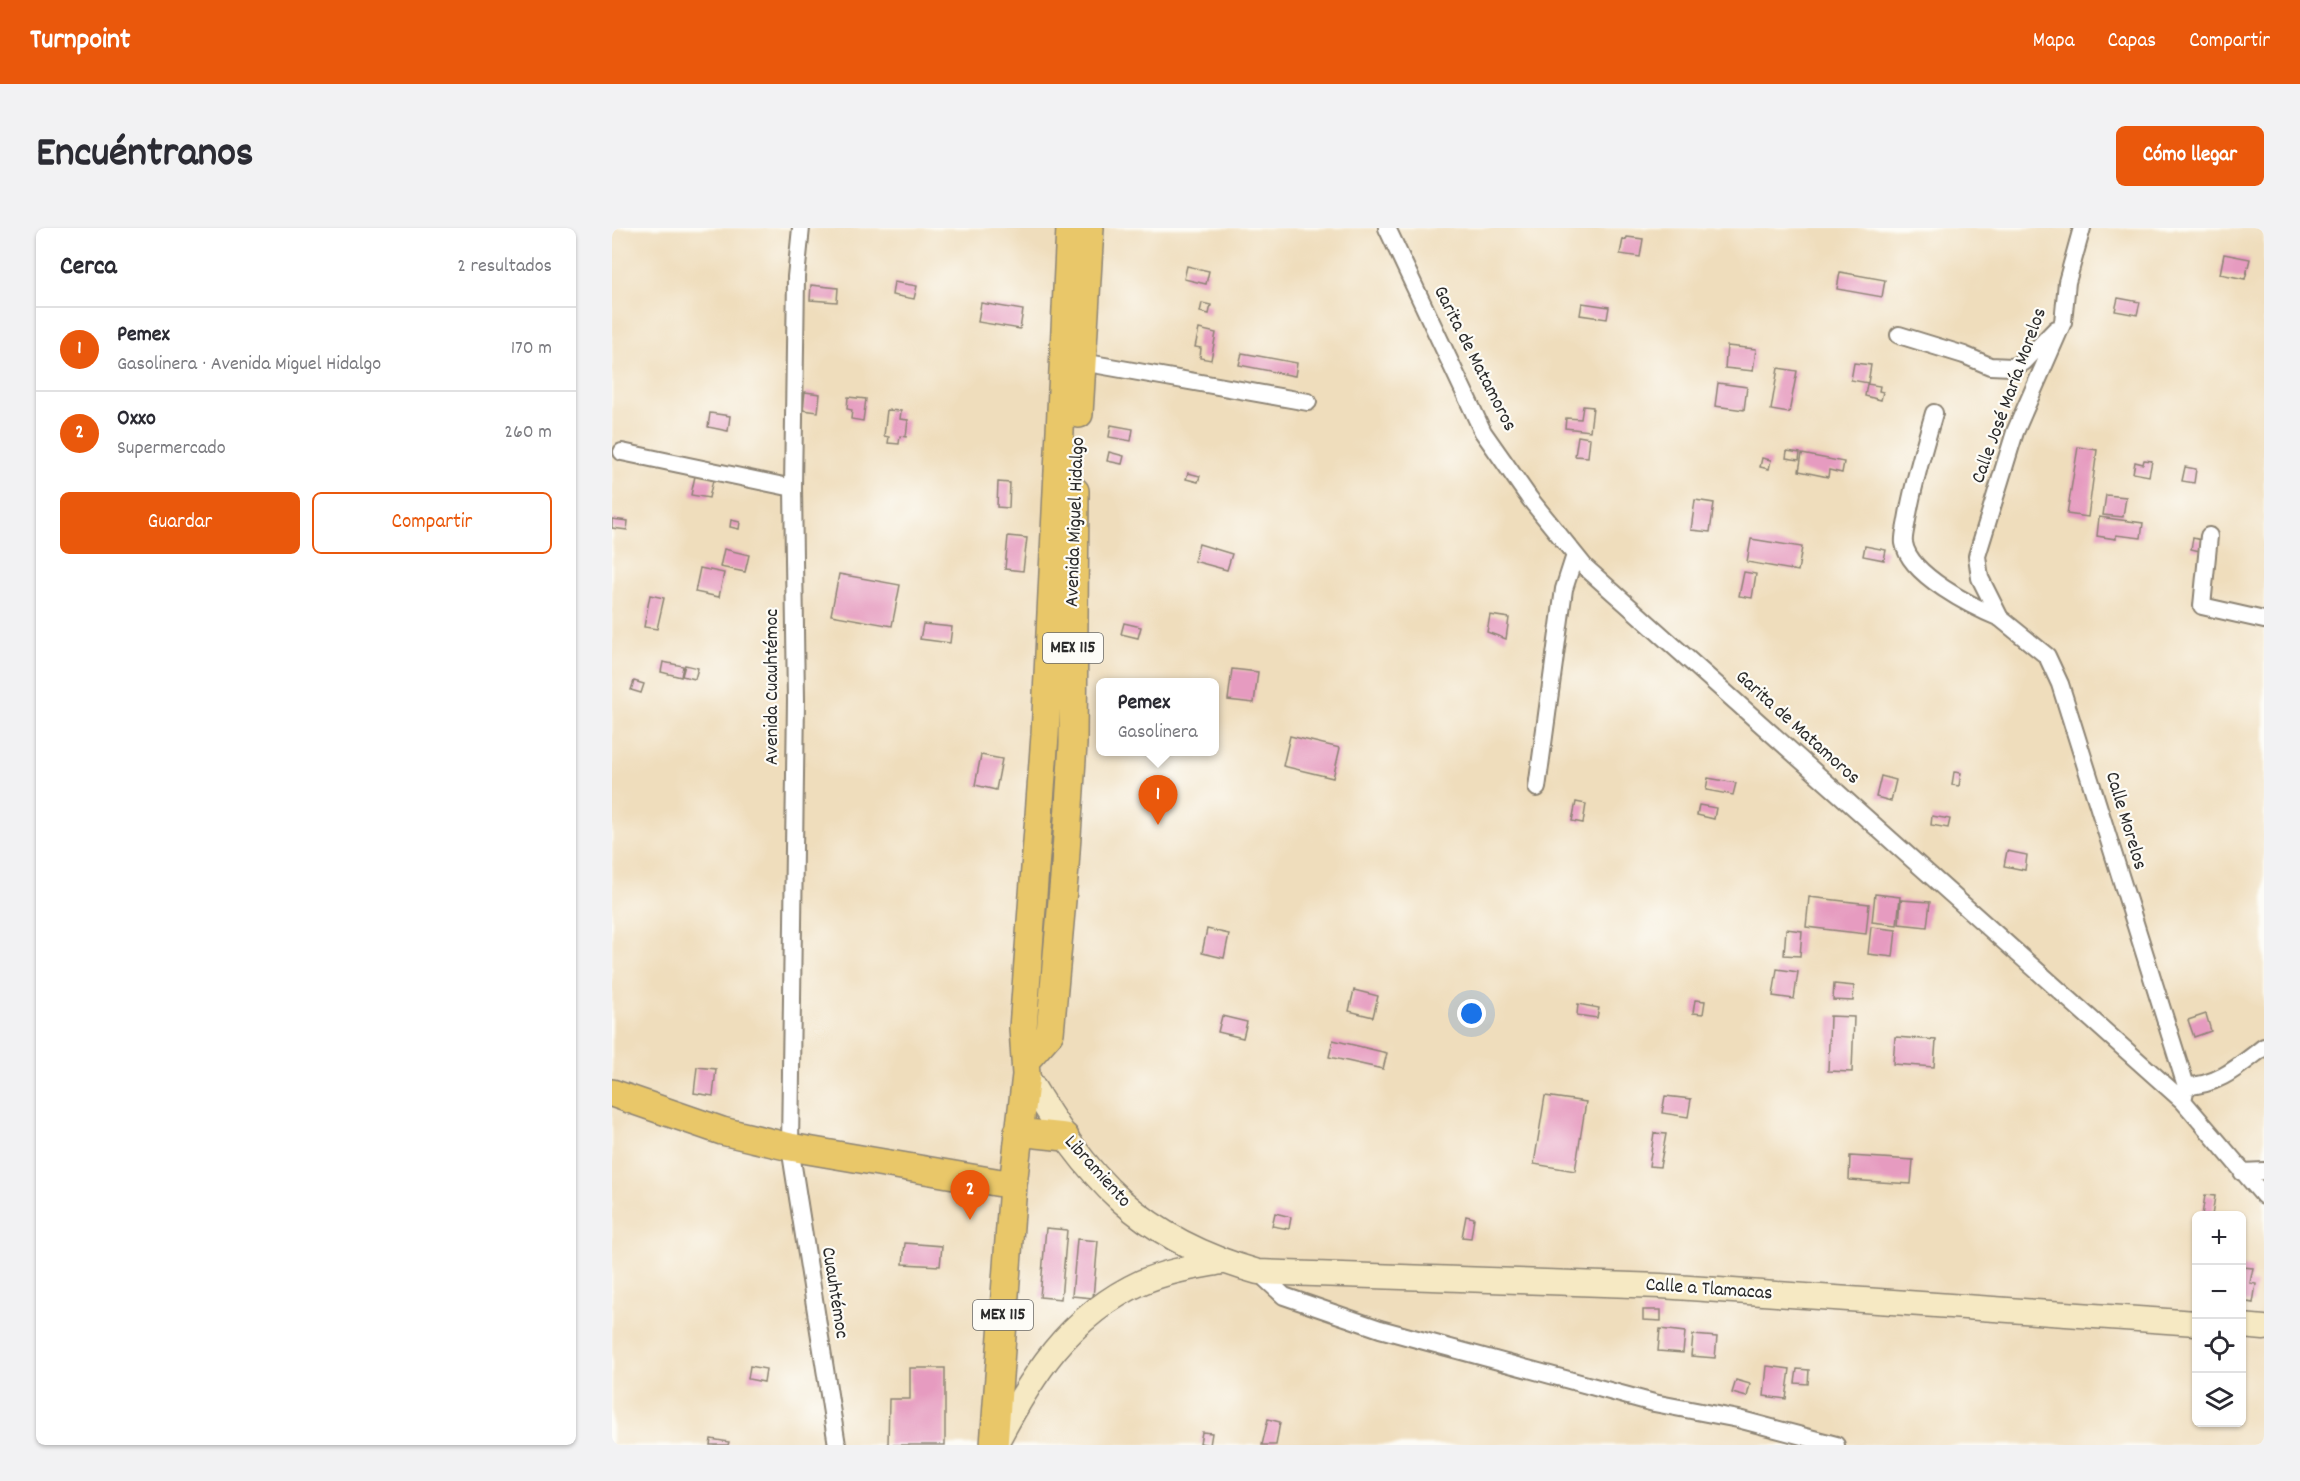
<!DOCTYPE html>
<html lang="es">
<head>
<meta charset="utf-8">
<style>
	:root { --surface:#fff; --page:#f2f2f3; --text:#2b2b33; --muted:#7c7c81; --line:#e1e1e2; --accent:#ea580c }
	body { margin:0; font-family:Dekko,sans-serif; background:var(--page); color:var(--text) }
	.controls { position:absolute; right:18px; bottom:18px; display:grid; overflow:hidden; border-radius:9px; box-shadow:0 2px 4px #0004 }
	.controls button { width:54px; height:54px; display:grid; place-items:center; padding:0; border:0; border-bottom:2px solid var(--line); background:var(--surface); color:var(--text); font:30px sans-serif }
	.you { position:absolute; left:860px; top:786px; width:21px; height:21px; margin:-15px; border:4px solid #fff; border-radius:50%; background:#1a73e8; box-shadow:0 0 0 9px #1a73e833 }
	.badge { display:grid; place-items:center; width:39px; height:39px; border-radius:50%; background:var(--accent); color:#fff; font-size:20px; font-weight:700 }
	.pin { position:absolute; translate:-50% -50px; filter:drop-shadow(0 2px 3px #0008) }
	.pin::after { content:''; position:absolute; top:32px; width:21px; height:18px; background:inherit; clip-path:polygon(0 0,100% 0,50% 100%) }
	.popup { position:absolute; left:484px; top:450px; width:123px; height:78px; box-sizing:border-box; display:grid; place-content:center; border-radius:9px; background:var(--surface); filter:drop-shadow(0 2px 4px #0005); font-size:20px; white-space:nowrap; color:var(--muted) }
	.popup b { font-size:22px; color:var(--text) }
	.popup::after { content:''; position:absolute; left:50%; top:100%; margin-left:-12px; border:12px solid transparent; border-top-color:var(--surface) }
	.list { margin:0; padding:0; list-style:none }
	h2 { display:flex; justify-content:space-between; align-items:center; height:78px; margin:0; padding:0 24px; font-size:26px }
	h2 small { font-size:20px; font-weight:400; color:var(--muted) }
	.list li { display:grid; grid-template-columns:39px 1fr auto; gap:18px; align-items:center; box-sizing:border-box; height:84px; padding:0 24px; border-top:2px solid var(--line) }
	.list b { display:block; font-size:22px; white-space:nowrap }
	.list p { margin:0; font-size:20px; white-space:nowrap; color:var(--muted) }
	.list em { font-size:20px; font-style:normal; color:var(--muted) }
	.actions { display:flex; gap:12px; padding:18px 24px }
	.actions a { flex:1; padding:14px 0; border:2px solid var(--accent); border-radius:9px; text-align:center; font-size:21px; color:var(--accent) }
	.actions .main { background:var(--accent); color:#fff }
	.icon { flex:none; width:33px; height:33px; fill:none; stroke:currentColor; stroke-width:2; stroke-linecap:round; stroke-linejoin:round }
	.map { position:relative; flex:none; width:1652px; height:1217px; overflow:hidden; border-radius:9px }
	header { display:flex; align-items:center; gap:36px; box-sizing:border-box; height:84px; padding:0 30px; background:var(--accent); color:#fff }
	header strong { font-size:28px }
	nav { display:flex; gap:33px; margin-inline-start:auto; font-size:21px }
	.intro { display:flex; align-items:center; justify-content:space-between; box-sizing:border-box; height:144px; padding:0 36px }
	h1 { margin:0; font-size:42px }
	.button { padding:15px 27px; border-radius:9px; background:var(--accent); color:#fff; font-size:21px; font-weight:700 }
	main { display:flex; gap:36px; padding:0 36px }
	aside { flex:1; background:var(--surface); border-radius:9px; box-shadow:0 2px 4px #0004 }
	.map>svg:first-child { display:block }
</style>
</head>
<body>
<header>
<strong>Turnpoint</strong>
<nav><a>Mapa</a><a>Capas</a><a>Compartir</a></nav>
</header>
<div class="intro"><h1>Encuéntranos</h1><a class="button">Cómo llegar</a></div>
<main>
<aside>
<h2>Cerca<small>2 resultados</small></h2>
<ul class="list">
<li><span class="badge">1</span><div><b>Pemex</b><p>Gasolinera · Avenida Miguel Hidalgo</p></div><em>170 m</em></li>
<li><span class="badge">2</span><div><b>Oxxo</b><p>Supermercado</p></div><em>260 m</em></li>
</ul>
<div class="actions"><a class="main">Guardar</a><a>Compartir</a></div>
</aside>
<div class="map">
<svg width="1652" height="1217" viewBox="0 0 1652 1217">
	<rect width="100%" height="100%" fill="#fdfcf7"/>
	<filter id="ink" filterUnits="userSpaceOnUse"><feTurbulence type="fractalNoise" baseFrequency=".0167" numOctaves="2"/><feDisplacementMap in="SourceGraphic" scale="12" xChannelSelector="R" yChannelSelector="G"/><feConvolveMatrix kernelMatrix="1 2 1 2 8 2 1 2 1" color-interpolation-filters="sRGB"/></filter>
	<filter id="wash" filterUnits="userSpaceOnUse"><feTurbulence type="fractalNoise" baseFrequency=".008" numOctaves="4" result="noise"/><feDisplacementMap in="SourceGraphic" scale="24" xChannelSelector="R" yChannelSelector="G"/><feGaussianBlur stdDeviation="1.35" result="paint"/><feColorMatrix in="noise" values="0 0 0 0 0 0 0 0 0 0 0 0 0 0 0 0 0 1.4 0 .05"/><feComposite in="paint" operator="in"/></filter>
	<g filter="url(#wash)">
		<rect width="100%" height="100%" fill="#efddbc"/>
		<g id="blocks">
			<path fill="#e69bc0" d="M 1015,9 L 1031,11 L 1028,29 L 1008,26 L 1011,11 L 1014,12 Z
				M 1612,26 L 1638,31 L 1633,51 L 1608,46 Z
				M 575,38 L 597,43 L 594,56 L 572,51 Z
				M 1228,44 L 1273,52 L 1270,69 L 1225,61 Z
				M 282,54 L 305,58 L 302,71 L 280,67 Z
				M 199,57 L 226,60 L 225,74 L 198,72 Z
				M 1506,70 L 1528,74 L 1525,87 L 1503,83 Z
				M 369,75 L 411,82 L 408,101 L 366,94 Z
				M 590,75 L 599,77 L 597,86 L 588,84 Z
				M 970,75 L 997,79 L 995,91 L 968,87 Z
				M 587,101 L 604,105 L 599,132 L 588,130 L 589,120 L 583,119 Z
				M 1115,118 L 1144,121 L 1141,143 L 1113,140 Z
				M 630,125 L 685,135 L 683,148 L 627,137 Z
				M 1242,135 L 1259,137 L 1256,155 L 1239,152 Z
				M 1166,140 L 1185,143 L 1177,185 L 1159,182 Z
				M 1106,155 L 1135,159 L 1132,182 L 1103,178 Z
				M 1255,156 L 1268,158 L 1267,163 L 1271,164 L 1269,172 L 1253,168 Z
				M 193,164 L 208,166 L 206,184 L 191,182 Z
				M 236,169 L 254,171 L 251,193 L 239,191 L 240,182 L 235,181 Z
				M 971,178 L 981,179 L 978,203 L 953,200 L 954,190 L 969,191 Z
				M 275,182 L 289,183 L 288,191 L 296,192 L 294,209 L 288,208 L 287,216 L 276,215 L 277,209 L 272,208 Z
				M 98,185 L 118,188 L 116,203 L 96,199 Z
				M 499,197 L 521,201 L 519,213 L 497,209 Z
				M 966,208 L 978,210 L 976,229 L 963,228 Z
				M 1466,219 L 1485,222 L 1476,289 L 1455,286 Z
				M 1175,223 L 1188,225 L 1187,232 L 1174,230 Z
				M 497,224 L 512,228 L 510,236 L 495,233 Z
				M 1190,226 L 1232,234 L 1230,245 L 1217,242 L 1216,249 L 1187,243 Z
				M 1150,230 L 1159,232 L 1157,241 L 1148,239 Z
				M 1532,232 L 1540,233 L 1537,248 L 1521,245 L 1523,234 L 1531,236 Z
				M 1573,239 L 1584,241 L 1582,255 L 1570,253 Z
				M 576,245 L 588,248 L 586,254 L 574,251 Z
				M 83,248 L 101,252 L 97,270 L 79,267 Z
				M 386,254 L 398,255 L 397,280 L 385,279 Z
				M 1494,267 L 1514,269 L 1511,289 L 1491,287 Z
				M 1083,272 L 1102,275 L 1098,304 L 1079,302 Z
				M 1487,289 L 1531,295 L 1529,310 L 1504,307 L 1504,311 L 1485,308 Z
				M 0,291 L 16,293 L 15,302 L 0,300 Z
				M 119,292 L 128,294 L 127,301 L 118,299 Z
				M 396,308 L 415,310 L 411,343 L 393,341 Z
				M 1581,310 L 1590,312 L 1588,323 L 1579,321 Z
				M 1139,311 L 1190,319 L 1186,343 L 1135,334 Z
				M 587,316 L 620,326 L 615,342 L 582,333 Z
				M 1253,318 L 1274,322 L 1272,332 L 1251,328 Z
				M 112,321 L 137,327 L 133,344 L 108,339 Z
				M 88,340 L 112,345 L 107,369 L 83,364 Z
				M 1132,344 L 1144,346 L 1140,370 L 1127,368 Z
				M 227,346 L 288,357 L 280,398 L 219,387 Z
				M 38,367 L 52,370 L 45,401 L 32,399 Z
				M 878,387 L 897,390 L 894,411 L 875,404 Z
				M 512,395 L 529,399 L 526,410 L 509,406 Z
				M 311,396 L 340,399 L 338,415 L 308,411 Z
				M 51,434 L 71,438 L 69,449 L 49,444 Z
				M 73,437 L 86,440 L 83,451 L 70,448 Z
				M 620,441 L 646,444 L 642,475 L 616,472 Z
				M 22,453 L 32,456 L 29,465 L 19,462 Z
				M 678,508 L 728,520 L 721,550 L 671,538 Z
				M 369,527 L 390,531 L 384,562 L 363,557 Z
				M 1342,544 L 1349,545 L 1347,558 L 1340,557 Z
				M 1269,548 L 1284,552 L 1279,573 L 1264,569 Z
				M 1096,550 L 1124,555 L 1121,567 L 1094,562 Z
				M 964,574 L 974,576 L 971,595 L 960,593 Z
				M 1087,577 L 1104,580 L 1102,591 L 1085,587 Z
				M 1320,588 L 1338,591 L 1336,600 L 1319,597 Z
				M 1395,623 L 1415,627 L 1413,642 L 1392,638 Z
				M 1263,666 L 1288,669 L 1285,697 L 1260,694 Z
				M 1197,669 L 1257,676 L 1254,706 L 1194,699 Z
				M 1289,672 L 1318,674 L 1315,699 L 1287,696 Z
				M 1259,699 L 1284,702 L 1281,729 L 1256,726 Z
				M 595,701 L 617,706 L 612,730 L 590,725 Z
				M 1174,701 L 1190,703 L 1188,728 L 1172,727 Z
				M 1165,741 L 1186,744 L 1182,771 L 1161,768 Z
				M 1222,756 L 1242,758 L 1241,773 L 1221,772 Z
				M 742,762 L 766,768 L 761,789 L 737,783 Z
				M 1083,772 L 1093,773 L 1091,786 L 1081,785 Z
				M 966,776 L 987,780 L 985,790 L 965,787 Z
				M 1594,786 L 1599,803 L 1582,809 L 1576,792 Z
				M 610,788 L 635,794 L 631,810 L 606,804 Z
				M 1218,788 L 1242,789 L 1240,844 L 1216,843 Z
				M 1283,809 L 1324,812 L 1322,839 L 1281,836 Z
				M 721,812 L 775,825 L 771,841 L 717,829 Z
				M 85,839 L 104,841 L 101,868 L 82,865 Z
				M 933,868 L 974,874 L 963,943 L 922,936 Z
				M 1053,868 L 1079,871 L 1076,889 L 1050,885 Z
				M 1042,905 L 1054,906 L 1048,939 L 1037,938 Z
				M 1238,928 L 1301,932 L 1299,956 L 1237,952 Z
				M 1593,967 L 1603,968 L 1600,988 L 1590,988 Z
				M 663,985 L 679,989 L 677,1001 L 660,998 Z
				M 854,988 L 862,990 L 859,1010 L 850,1009 Z
				M 434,1000 L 455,1002 L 449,1071 L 428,1069 Z
				M 465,1011 L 486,1013 L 481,1070 L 460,1068 Z
				M 293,1015 L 330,1018 L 328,1038 L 291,1036 Z
				M 1630,1039 L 1641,1040 L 1638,1055 L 1644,1056 L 1641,1075 L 1630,1073 Z
				M 1031,1082 L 1049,1082 L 1049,1093 L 1031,1092 Z
				M 1048,1101 L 1073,1104 L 1071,1125 L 1046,1123 Z
				M 1081,1107 L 1105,1109 L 1103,1130 L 1079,1128 Z
				M 138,1138 L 154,1141 L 152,1154 L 136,1151 Z
				M 1155,1138 L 1178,1141 L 1174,1171 L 1152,1168 Z
				M 298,1140 L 333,1140 L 333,1217 L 276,1217 L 277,1171 L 298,1171 Z
				M 1185,1141 L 1197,1142 L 1196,1156 L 1183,1155 Z
				M 1124,1152 L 1138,1156 L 1135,1169 L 1120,1165 Z
				M 656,1191 L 668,1194 L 664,1217 L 650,1217 Z
				M 590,1204 L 600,1205 L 598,1217 L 588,1215 Z
				M 99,1211 L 117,1214 L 116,1217 L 98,1217 Z"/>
		</g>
	</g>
	<g filter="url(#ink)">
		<use href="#blocks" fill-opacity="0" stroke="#8d8474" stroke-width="1.5"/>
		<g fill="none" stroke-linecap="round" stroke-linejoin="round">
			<g stroke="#8d8474" stroke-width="20">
				<path id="street" d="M 189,0 L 184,49 L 181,260 L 184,472 L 178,919 L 225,1217
					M 775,0 L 871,204 L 918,271 L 973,339 L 1571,873 L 1652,968
					M 1470,0 L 1455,54 L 1451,94 L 1403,204 L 1365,328 L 1368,350 L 1388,390 L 1435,428 L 1448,456 L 1570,845 L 1574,858 L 1571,873
					M 1287,107 L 1352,127 L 1378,138 L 1400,139 L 1412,134 L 1444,101
					M 470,134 L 696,174
					M 1322,185 C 1312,220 1301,255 1295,292 C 1294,299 1291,309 1292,315 C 1297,347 1361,379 1388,390
					M 10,224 L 181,260
					M 1597,308 L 1590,378 L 1652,392
					M 925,560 L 952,361 L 963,327
					M 1574,858 C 1606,858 1627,838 1652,819
					M 1630,944 L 1652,943
					M 646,1044 L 672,1068 L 768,1101 L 1042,1175 L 1126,1191 L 1224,1217"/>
			</g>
			<g stroke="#8d8474" stroke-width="27">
				<path id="secondary" d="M 414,847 C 475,951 528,1011 646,1044 L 1049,1058 L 1584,1095
					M 1630,1098 L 1652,1100
					M 383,1217 C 419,1149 456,1088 530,1054 C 555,1043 583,1039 610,1034"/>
			</g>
			<g stroke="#8d8474" stroke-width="30">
				<path id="primary" d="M 467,186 L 478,0
					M 415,831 L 438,805 L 453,639 L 461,516 L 463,263
					M 0,865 L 110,903 L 178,919 L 401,957
					M 406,904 L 453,909
					M 382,1217 L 401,957 L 414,847 L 411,800 L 433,507 L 458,0"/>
			</g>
			<use href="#street" stroke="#fff" stroke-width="16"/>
			<use href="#secondary" stroke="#f6e9c3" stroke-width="24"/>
			<use href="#primary" stroke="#e9c769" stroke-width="27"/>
		</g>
	</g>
	<g text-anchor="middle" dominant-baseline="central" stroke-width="4.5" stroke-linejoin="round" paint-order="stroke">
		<g fill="#fdfcf7" stroke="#6a6a68" stroke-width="1.5">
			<rect x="431" y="405" width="60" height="30" rx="4.5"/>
			<rect x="361" y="1072" width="60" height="30" rx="4.5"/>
		</g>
		<g font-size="18" font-weight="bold" fill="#2b2b2b">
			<text x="461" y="420">MEX 115</text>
			<text x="391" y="1087">MEX 115</text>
		</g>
		<g font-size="20" fill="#2b2b2b" stroke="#fdfcf7">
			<text transform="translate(862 131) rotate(63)">Garita de Matamoros</text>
			<text transform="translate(1398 168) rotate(-70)">Calle José María Morelos</text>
			<text transform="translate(464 294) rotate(-88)">Avenida Miguel Hidalgo</text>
			<text transform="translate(161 459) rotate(-90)">Avenida Cuauhtémoc</text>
			<text transform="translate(1185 500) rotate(42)">Garita de Matamoros</text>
			<text transform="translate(1513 593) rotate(73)">Calle Morelos</text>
			<text transform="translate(485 944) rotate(48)">Libramiento</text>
			<text transform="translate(1097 1062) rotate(4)">Calle a Tlamacas</text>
			<text transform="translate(222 1065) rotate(81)">Cuauhtémoc</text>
		</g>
	</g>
</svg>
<div class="controls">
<button>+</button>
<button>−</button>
<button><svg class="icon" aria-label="locate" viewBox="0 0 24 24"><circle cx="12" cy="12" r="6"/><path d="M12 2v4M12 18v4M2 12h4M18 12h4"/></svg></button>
<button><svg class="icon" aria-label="layers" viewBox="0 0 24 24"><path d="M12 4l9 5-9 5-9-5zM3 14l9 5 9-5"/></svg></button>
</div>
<div class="you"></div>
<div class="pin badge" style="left:546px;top:597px">1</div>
<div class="popup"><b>Pemex</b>Gasolinera</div>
<div class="pin badge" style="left:358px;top:992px">2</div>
</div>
</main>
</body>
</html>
